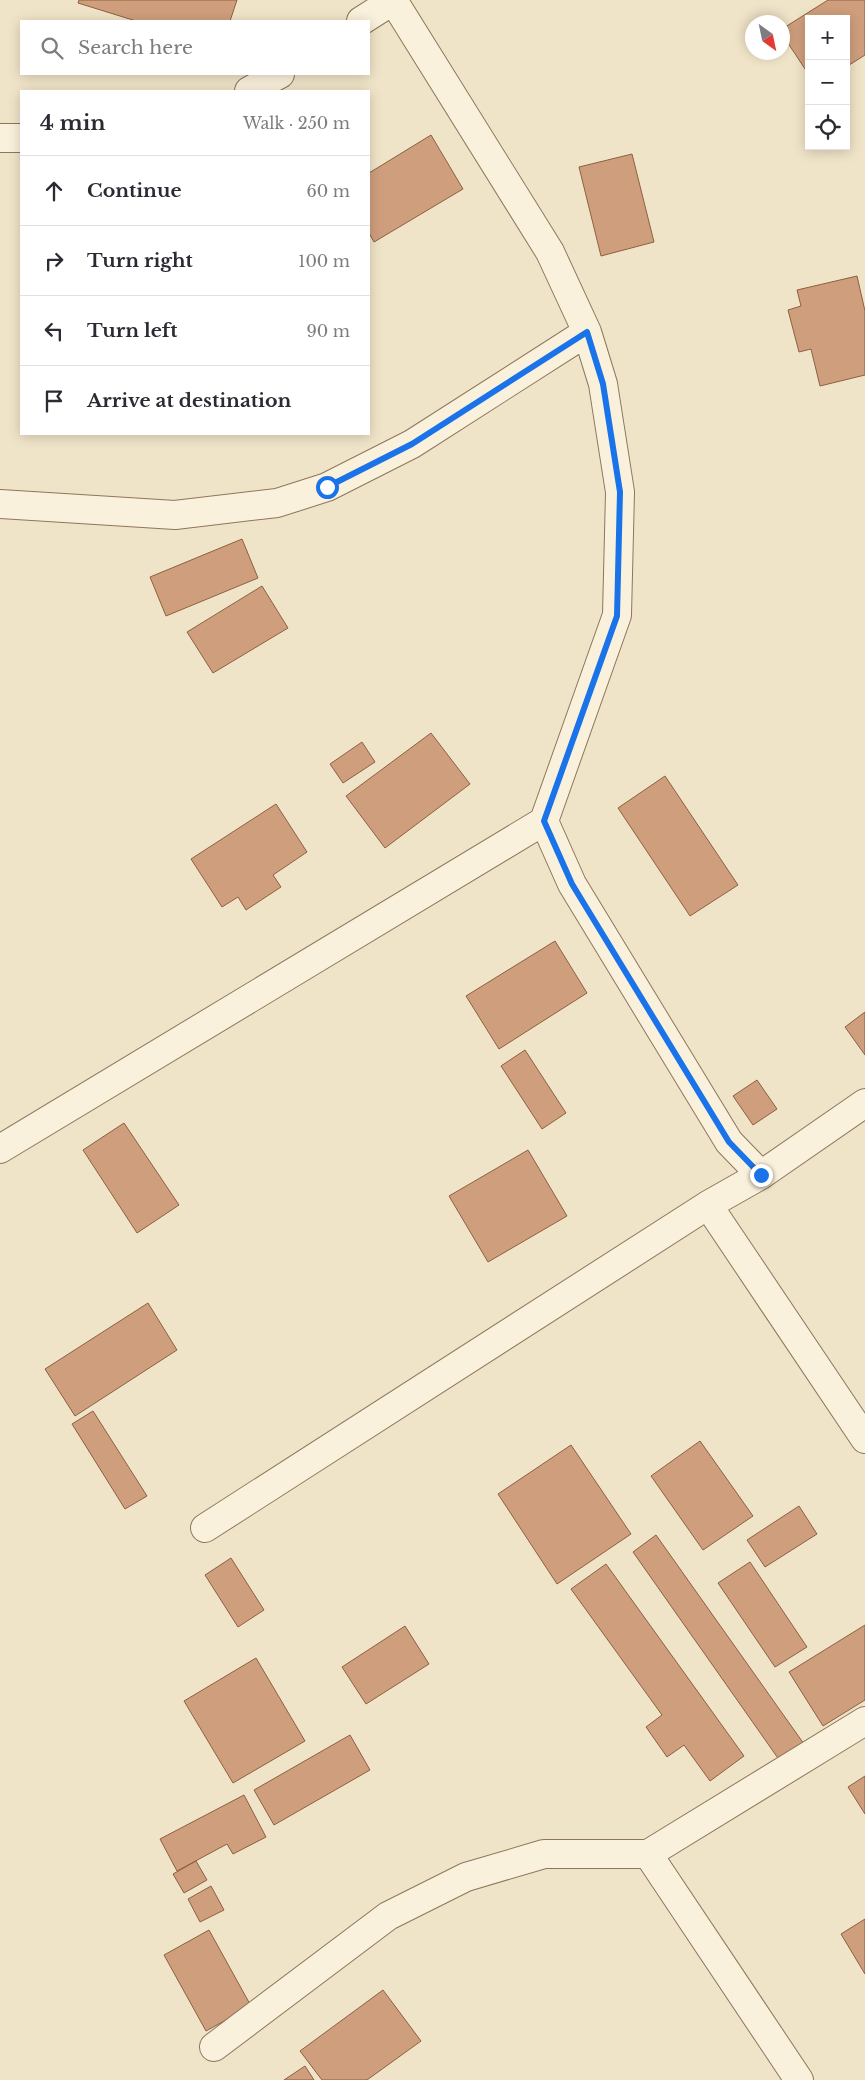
<!DOCTYPE html>
<html lang="en">
<head>
<meta charset="utf-8">
<style>
	:root { --surface:#fff; --page:#f2f2f3; --text:#2b2b33; --muted:#7c7c81; --line:#e1e1e2 }
	body { margin:0; font-family:"Libre Baskerville",serif; background:var(--page); color:var(--text) }
	.controls { position:absolute; right:15px; top:15px; display:grid; overflow:hidden; border-radius:0px; box-shadow:0 2px 12px #0003 }
	.controls button { width:45px; height:45px; display:grid; place-items:center; padding:0; border:0; border-bottom:1px solid var(--line); background:var(--surface); color:var(--text); font:25px sans-serif }
	.compass { position:absolute; left:745px; top:15px; width:45px; height:45px; border-radius:50%; background:var(--surface); box-shadow:0 2px 12px #0003; rotate:147deg }
	.stop { position:absolute; width:15px; height:15px; margin:-11px; border:4px solid #1a73e8; border-radius:50%; background:#fff }
	.stop.end { background:#1a73e8; border-color:#fff; box-shadow:0 1px 5px #0008 }
	.list { margin:0; padding:0; list-style:none }
	h2 { display:flex; justify-content:space-between; align-items:center; height:65px; margin:0; padding:0 20px; font-size:21px }
	h2 small { font-size:16px; font-weight:400; color:var(--muted) }
	.list li { display:grid; grid-template-columns:32px 1fr auto; gap:15px; align-items:center; box-sizing:border-box; height:70px; padding:0 20px; border-top:1px solid var(--line) }
	.list b { display:block; font-size:19px; white-space:nowrap }
	.list em { font-size:16px; font-style:normal; color:var(--muted) }
	.icon { flex:none; width:28px; height:28px; fill:none; stroke:currentColor; stroke-width:2; stroke-linecap:round; stroke-linejoin:round }
	.map { position:relative; flex:none; width:865px; height:2080px; overflow:hidden }
	.search { position:absolute; background:var(--surface); box-shadow:0 2px 12px #0003; left:20px; top:20px; width:350px; height:55px; display:flex; align-items:center; gap:12px; box-sizing:border-box; padding:0 18px; border-radius:0px; color:var(--muted); font-size:19px }
	.panel { position:absolute; background:var(--surface); box-shadow:0 2px 12px #0003; left:20px; top:90px; width:350px; height:345px; border-radius:0px }
	.map>svg:first-child { display:block }
</style>
</head>
<body>
<div class="map">
<svg width="865" height="2080" viewBox="0 0 865 2080">
	<rect width="100%" height="100%" fill="#f0e4c8"/>
	<path fill="#cf9f7d" stroke="#8d5f41" d="M 79,0 L 237,0 L 230,21 L 136,21 L 78,3 Z
		M 828,0 L 865,0 L 865,55 L 846,67 L 846,19 L 809,19 L 809,75 L 782,34 L 782,29 Z
		M 431,135 L 463,189 L 374,242 L 369,233 L 369,173 Z
		M 632,154 L 654,242 L 601,256 L 579,167 Z
		M 857,276 L 865,311 L 865,375 L 820,386 L 811,349 L 799,352 L 788,310 L 801,306 L 797,290 Z
		M 242,539 L 258,578 L 166,616 L 150,577 Z
		M 262,586 L 288,628 L 213,673 L 187,632 Z
		M 431,733 L 470,784 L 385,848 L 346,796 Z
		M 362,742 L 375,762 L 343,783 L 330,764 Z
		M 665,776 L 738,885 L 690,916 L 618,808 Z
		M 276,804 L 307,852 L 273,875 L 281,887 L 246,910 L 238,897 L 222,907 L 191,859 Z
		M 555,941 L 587,993 L 499,1049 L 466,996 Z
		M 865,1012 L 865,1055 L 845,1027 Z
		M 525,1050 L 566,1113 L 542,1129 L 501,1066 Z
		M 757,1080 L 777,1109 L 753,1125 L 733,1096 Z
		M 124,1123 L 179,1205 L 137,1233 L 83,1150 Z
		M 528,1150 L 567,1216 L 488,1262 L 449,1196 Z
		M 148,1303 L 177,1350 L 75,1416 L 45,1369 Z
		M 93,1411 L 147,1496 L 125,1509 L 72,1424 Z
		M 700,1441 L 753,1516 L 703,1550 L 651,1476 Z
		M 571,1445 L 631,1534 L 557,1584 L 498,1494 Z
		M 799,1506 L 817,1534 L 765,1567 L 747,1540 Z
		M 656,1535 L 804,1744 L 780,1761 L 633,1552 Z
		M 231,1558 L 264,1610 L 238,1627 L 205,1575 Z
		M 750,1562 L 807,1647 L 775,1667 L 718,1583 Z
		M 606,1564 L 744,1756 L 710,1781 L 684,1745 L 667,1757 L 646,1727 L 662,1715 L 571,1589 Z
		M 865,1625 L 865,1700 L 823,1726 L 789,1672 Z
		M 405,1626 L 429,1664 L 366,1704 L 342,1667 Z
		M 256,1658 L 305,1741 L 233,1783 L 184,1701 Z
		M 350,1735 L 370,1770 L 274,1825 L 254,1790 Z
		M 865,1776 L 865,1814 L 848,1787 Z
		M 244,1795 L 266,1837 L 233,1854 L 227,1844 L 177,1871 L 160,1839 Z
		M 196,1861 L 207,1880 L 184,1893 L 173,1874 Z
		M 211,1886 L 224,1910 L 200,1922 L 188,1899 Z
		M 865,1919 L 865,1974 L 841,1934 Z
		M 209,1930 L 251,2006 L 206,2031 L 164,1955 Z
		M 383,1990 L 421,2041 L 367,2080 L 322,2080 L 300,2051 Z
		M 305,2066 L 314,2080 L 284,2080 Z"/>
	<g fill="none" stroke-linecap="round" stroke-linejoin="round">
		<g stroke="#8d765c" stroke-width="30">
			<path id="minor" d="M 393,0 L 550,252 L 587,332 L 603,384 L 620,492 L 617,615 L 544,821 L 572,884 L 729,1142 L 761,1175
				M 361,21 L 394,0
				M 249,91 L 280,74
				M 0,138 L 21,138
				M 0,504 L 175,515 L 277,503 L 327,487 L 412,444 L 587,332
				M 0,1149 L 544,821
				M 708,1205 L 865,1439
				M 205,1528 L 708,1205 L 761,1175 L 865,1103
				M 648,1854 L 799,2080
				M 214,2047 L 388,1916 L 466,1877 L 544,1854 L 648,1854 L 865,1721"/>
		</g>
		<use href="#minor" stroke="#faf1dc" stroke-width="28"/>
	</g>
	<g fill="none" stroke-linecap="round" stroke-linejoin="round">
		<path stroke="#1a73e8" stroke-width="6" d="M 327,487 L 412,444 L 587,332 L 603,384 L 620,492 L 617,616 L 544,821 L 572,884 L 729,1142 L 761,1175"/>
	</g>
</svg>
<div class="controls">
<button>+</button>
<button>−</button>
<button><svg class="icon" aria-label="locate" viewBox="0 0 24 24"><circle cx="12" cy="12" r="6"/><path d="M12 2v4M12 18v4M2 12h4M18 12h4"/></svg></button>
</div>
<svg class="compass" viewBox="-18 -18 36 36"><path d="M0-13l5 13h-10z" fill="#e53935"/><path d="M0 13l5-13h-10z" fill="#7c7c81"/></svg>
<div class="stop" style="left:327px;top:487px"></div>
<div class="stop end" style="left:761px;top:1175px"></div>
<div class="search"><svg class="icon" aria-label="search" viewBox="0 0 24 24"><circle cx="10" cy="10" r="6"/><path d="M15 15l6 6"/></svg>Search here</div>
<section class="panel">
<h2>4 min<small>Walk · 250 m</small></h2>
<ul class="list">
<li><svg class="icon" aria-label="ahead" viewBox="0 0 24 24"><path d="M12 20V5M6 11l6-6 6 6"/></svg><div><b>Continue</b></div><em>60 m</em></li>
<li><svg class="icon" aria-label="right" viewBox="0 0 24 24"><path d="M7 20v-9h11M14 6l5 5-5 5"/></svg><div><b>Turn right</b></div><em>100 m</em></li>
<li><svg class="icon" aria-label="left" viewBox="0 0 24 24"><path d="M17 20v-9H6M10 6l-5 5 5 5"/></svg><div><b>Turn left</b></div><em>90 m</em></li>
<li><svg class="icon" aria-label="arrive" viewBox="0 0 24 24"><path d="M6 21V4h12l-3 4 3 4H6"/></svg><div><b>Arrive at destination</b></div></li>
</ul>
</section>
</div>
</body>
</html>
